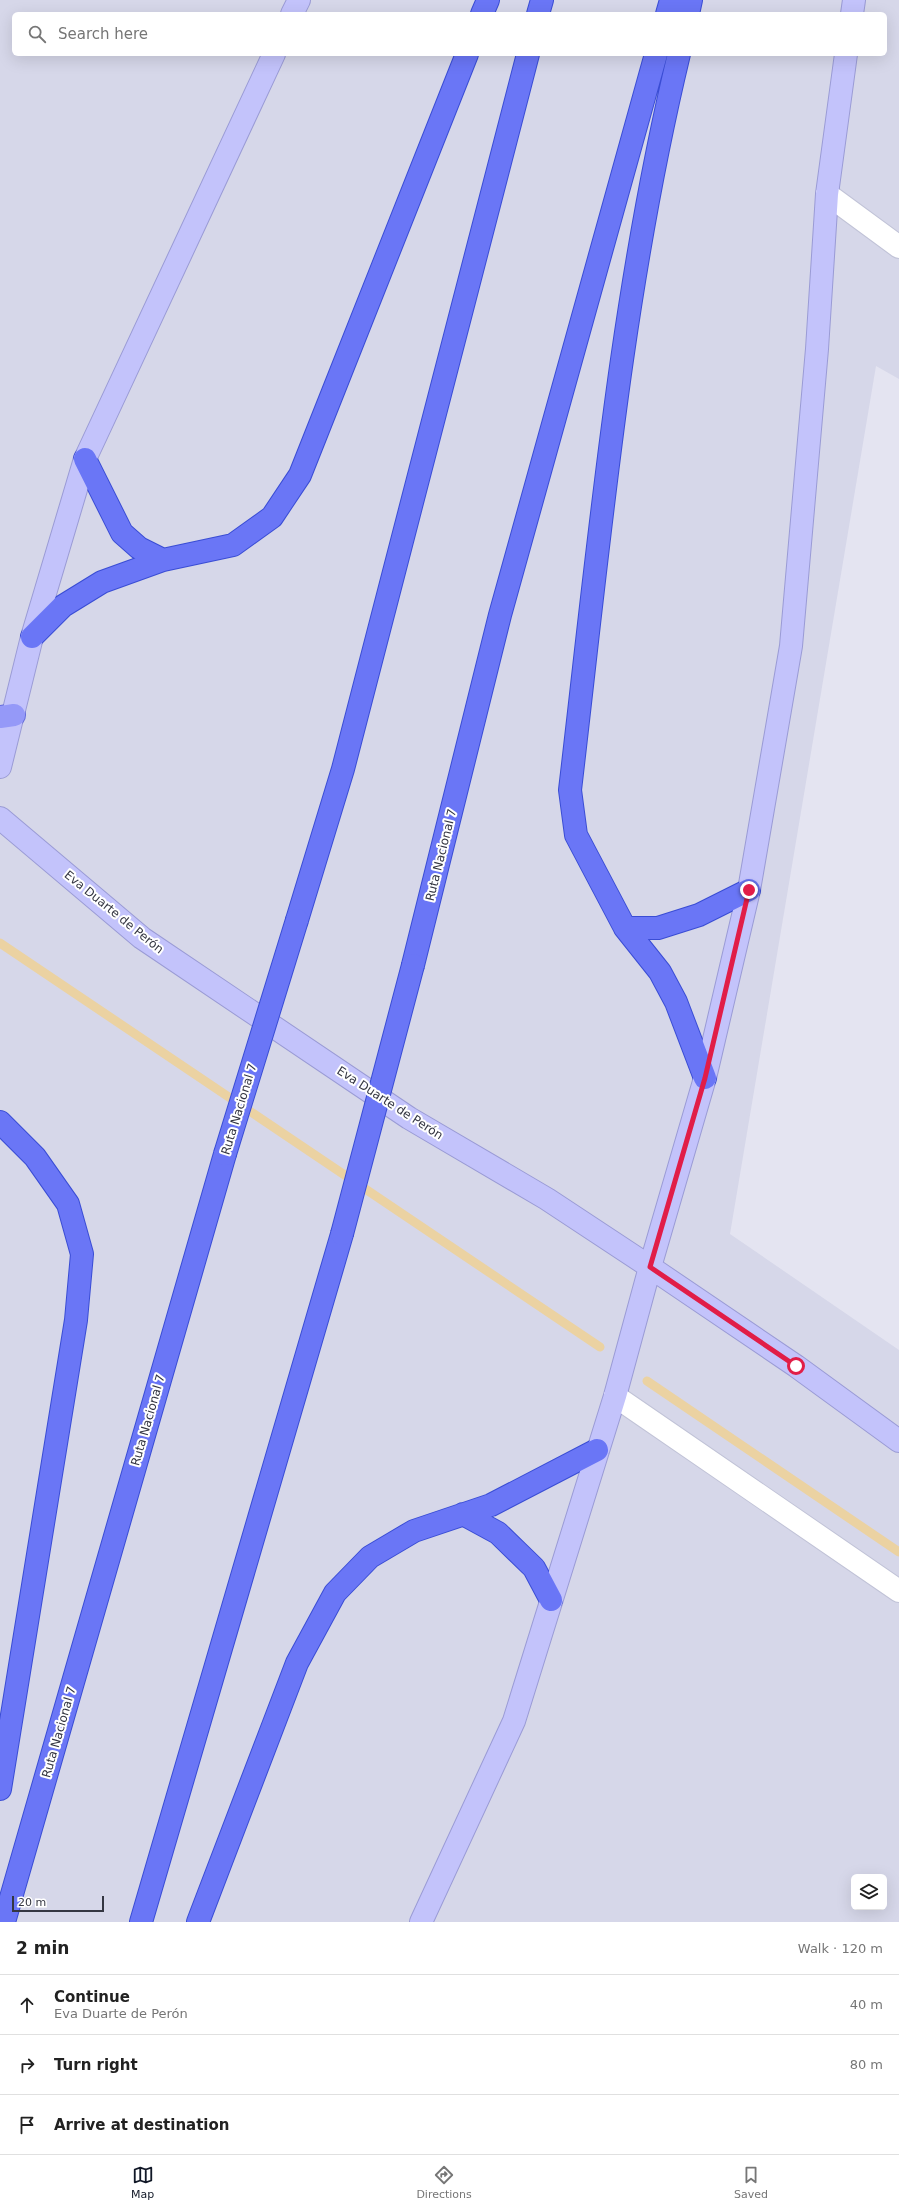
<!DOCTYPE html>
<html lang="en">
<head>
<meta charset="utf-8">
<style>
	:root { --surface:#fff; --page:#f6f6f6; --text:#222; --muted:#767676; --line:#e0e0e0; --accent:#111827 }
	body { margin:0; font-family:"DejaVu Sans",sans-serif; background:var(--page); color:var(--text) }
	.controls { position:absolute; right:12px; bottom:12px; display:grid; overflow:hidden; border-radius:6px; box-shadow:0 4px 16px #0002 }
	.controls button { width:36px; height:36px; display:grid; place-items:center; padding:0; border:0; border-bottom:1px solid var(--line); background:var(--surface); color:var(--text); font:20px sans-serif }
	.scale { position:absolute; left:12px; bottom:10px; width:92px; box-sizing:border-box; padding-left:4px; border:2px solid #343642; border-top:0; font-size:11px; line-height:14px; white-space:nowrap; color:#343642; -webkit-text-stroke:3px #fff; paint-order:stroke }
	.stop { position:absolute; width:12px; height:12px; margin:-9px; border:3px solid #e11d48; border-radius:50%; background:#fff }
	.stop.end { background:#e11d48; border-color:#fff; box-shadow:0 1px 4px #0008 }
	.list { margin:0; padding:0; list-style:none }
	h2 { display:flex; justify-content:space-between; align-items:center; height:52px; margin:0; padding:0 16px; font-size:17px }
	h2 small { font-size:13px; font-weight:400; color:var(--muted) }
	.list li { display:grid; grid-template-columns:26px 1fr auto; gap:12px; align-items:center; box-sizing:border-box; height:60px; padding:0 16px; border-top:1px solid var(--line) }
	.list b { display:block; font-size:15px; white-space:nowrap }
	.list p { margin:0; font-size:13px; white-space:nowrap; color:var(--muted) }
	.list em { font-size:13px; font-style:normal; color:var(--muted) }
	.icon { flex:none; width:22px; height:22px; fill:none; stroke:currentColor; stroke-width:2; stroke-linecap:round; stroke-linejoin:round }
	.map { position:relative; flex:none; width:899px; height:1922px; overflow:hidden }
	.search { position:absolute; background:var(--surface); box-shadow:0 4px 16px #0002; left:12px; right:12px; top:12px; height:44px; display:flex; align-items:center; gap:10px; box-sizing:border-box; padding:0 14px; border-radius:6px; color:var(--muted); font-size:15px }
	.sheet { height:232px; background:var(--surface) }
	nav { display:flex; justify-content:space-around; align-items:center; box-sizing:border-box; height:56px; border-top:1px solid var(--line); background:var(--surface); font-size:11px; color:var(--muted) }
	nav a { display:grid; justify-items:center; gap:2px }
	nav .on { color:var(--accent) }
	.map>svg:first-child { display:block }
</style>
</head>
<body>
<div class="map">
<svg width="899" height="1922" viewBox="0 0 899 1922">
	<rect width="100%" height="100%" fill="#e4e4f1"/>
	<path fill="#d6d7e9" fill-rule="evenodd" d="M 0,0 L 899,0 L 899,379 L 876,366 L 730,1234 L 899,1350 L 899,1922 L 0,1922 ZM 14,14 L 885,14 L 885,54 L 14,54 ZM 854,1877 L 884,1877 L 884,1907 L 854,1907 Z"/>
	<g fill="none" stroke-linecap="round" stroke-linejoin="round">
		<path stroke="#ebd2a2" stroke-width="9" d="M 0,943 L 600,1347
			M 647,1381 L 899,1552"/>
		<g stroke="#c1c3d7" stroke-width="24">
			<path id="street" d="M 827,194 L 899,247
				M 615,1396 L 899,1591"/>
		</g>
		<g stroke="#9a9bd5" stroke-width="24">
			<path id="secondary" d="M 292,14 L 299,0
				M 852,14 L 854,0
				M 0,767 L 32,637 L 85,459 L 274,54
				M 0,818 L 142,938 L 409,1118 L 547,1199 L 650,1267 L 796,1366 L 899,1441
				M 421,1922 L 514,1721 L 615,1396 L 650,1267 L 705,1078 L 749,890 L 791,646 L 817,349 L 827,194 L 846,54"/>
		</g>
		<g stroke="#666ddc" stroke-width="24">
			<path id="primary" d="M 0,717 L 14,715"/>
		</g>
		<g stroke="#3a4dd4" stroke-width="24">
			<path id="highway" d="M 482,14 L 488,0
				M 538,14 L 542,0
				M 667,14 L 671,0
				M 688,14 L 691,0
				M 679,54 C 621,295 599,544 570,790 L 576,835 L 625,928 L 660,972 L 676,1002 L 705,1078
				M 85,459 L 122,533 L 139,548 L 163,560
				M 32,637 L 63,606 L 102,582 L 163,560 L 233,545 L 272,517 L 300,475 L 467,54
				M 297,920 L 343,769 L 528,54
				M 625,928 L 658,928 L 699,915 L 749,890
				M 413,965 L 500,615 L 656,54
				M 0,1122 L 35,1157 L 68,1204 L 82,1254 L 76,1320 L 0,1789
				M 463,1514 L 498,1533 L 534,1568 L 551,1600
				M 4,1922 L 225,1154
				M 141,1922 L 342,1234
				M 198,1922 L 297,1663 L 335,1593 L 370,1557 L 414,1531 L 491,1505 L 597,1450"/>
		</g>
		<use href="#street" stroke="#fff" stroke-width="22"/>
		<use href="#secondary" stroke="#c3c3fb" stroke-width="22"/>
		<use href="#primary" stroke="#9599f8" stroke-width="22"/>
		<use href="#highway" stroke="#6a76f6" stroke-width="22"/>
		<g stroke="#3a4dd4" stroke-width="24" stroke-linecap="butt">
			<path id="highway-bridge" d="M 225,1154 L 297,920
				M 342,1234 L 413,965"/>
		</g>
		<use href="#highway-bridge" stroke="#6a76f6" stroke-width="22"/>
	</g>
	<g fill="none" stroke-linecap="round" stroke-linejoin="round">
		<path stroke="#e11d48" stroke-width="5" d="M 749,890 L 705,1078 L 650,1267 L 796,1366"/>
	</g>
	<g text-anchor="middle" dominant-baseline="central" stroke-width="4" stroke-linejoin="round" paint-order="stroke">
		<g font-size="12" fill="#343642" stroke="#fff">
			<text transform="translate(441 855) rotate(-76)">Ruta Nacional 7</text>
			<text transform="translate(114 912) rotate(39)">Eva Duarte de Perón</text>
			<text transform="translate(390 1103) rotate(33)">Eva Duarte de Perón</text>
			<text transform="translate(239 1109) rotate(-73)">Ruta Nacional 7</text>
			<text transform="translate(148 1420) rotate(-74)">Ruta Nacional 7</text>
			<text transform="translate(59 1732) rotate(-74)">Ruta Nacional 7</text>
		</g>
	</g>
</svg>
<div class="controls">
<button><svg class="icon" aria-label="layers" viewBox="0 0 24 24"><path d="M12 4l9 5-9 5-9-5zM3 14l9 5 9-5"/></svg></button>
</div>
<div class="scale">20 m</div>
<div class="stop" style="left:796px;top:1366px"></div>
<div class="stop end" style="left:749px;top:890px"></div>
<div class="search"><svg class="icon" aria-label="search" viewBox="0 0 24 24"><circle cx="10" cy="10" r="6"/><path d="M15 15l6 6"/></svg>Search here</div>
</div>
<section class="sheet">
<h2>2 min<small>Walk · 120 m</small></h2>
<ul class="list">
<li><svg class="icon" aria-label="ahead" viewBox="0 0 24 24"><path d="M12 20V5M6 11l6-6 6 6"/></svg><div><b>Continue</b><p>Eva Duarte de Perón</p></div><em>40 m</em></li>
<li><svg class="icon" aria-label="right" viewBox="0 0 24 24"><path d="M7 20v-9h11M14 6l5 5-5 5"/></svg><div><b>Turn right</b></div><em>80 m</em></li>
<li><svg class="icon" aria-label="arrive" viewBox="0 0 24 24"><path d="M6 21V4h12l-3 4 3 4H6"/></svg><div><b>Arrive at destination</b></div></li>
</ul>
</section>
<nav>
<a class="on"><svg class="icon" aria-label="map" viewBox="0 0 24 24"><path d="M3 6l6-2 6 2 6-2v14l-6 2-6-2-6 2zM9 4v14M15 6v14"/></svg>Map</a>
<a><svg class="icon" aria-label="directions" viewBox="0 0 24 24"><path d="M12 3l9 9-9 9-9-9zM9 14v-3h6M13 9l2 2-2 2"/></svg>Directions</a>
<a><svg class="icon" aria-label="saved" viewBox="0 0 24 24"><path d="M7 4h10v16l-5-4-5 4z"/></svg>Saved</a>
</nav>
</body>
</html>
